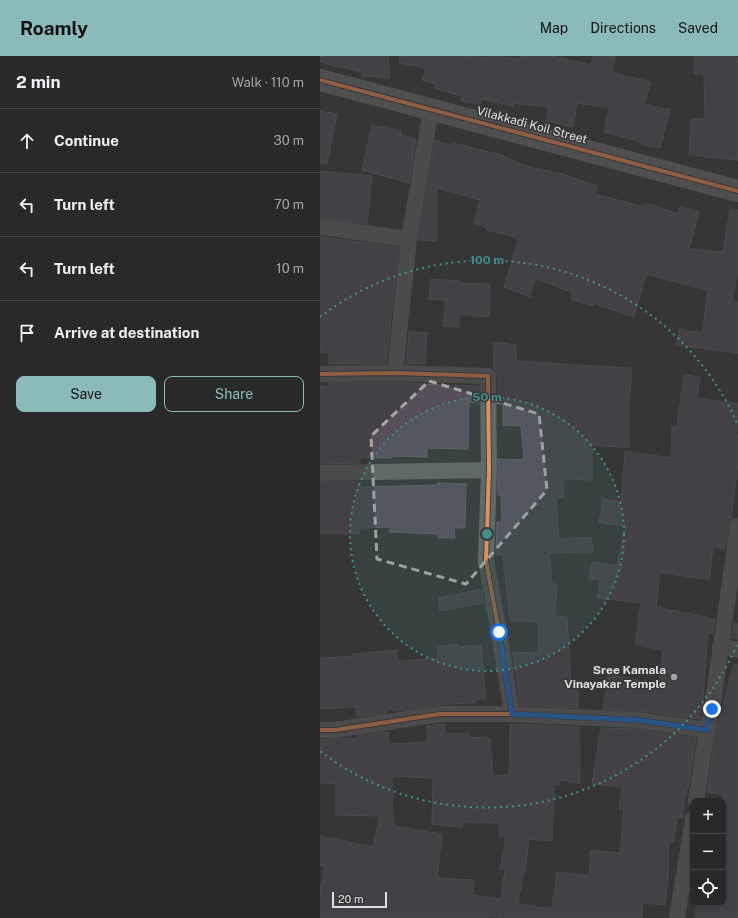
<!DOCTYPE html>
<html lang="en">
<head>
<meta charset="utf-8">
<style>
	:root { --surface:#292929; --page:#353535; --text:#f1f3f6; --muted:#a5a6a8; --line:#454546; --accent:#8bbbb9 }
	body { margin:0; font-family:"Public Sans",sans-serif; background:var(--page); color:var(--text) }
	.controls { position:absolute; right:12px; bottom:12px; display:grid; overflow:hidden; border-radius:8px; box-shadow:0 1px 3px #0004 }
	.controls button { width:36px; height:36px; display:grid; place-items:center; padding:0; border:0; border-bottom:1px solid var(--line); background:var(--surface); color:var(--text); font:20px sans-serif }
	.scale { position:absolute; left:12px; bottom:10px; width:55px; box-sizing:border-box; padding-left:4px; border:2px solid #e0e0e1; border-top:0; font-size:11px; line-height:14px; white-space:nowrap; color:#e0e0e1; -webkit-text-stroke:3px #373638; paint-order:stroke }
	.stop { position:absolute; width:12px; height:12px; margin:-9px; border:3px solid #1a73e8; border-radius:50%; background:#fff }
	.stop.end { background:#1a73e8; border-color:#fff; box-shadow:0 1px 4px #0008 }
	.list { margin:0; padding:0; list-style:none }
	h2 { display:flex; justify-content:space-between; align-items:center; height:52px; margin:0; padding:0 16px; font-size:17px }
	h2 small { font-size:13px; font-weight:400; color:var(--muted) }
	.list li { display:grid; grid-template-columns:26px 1fr auto; gap:12px; align-items:center; box-sizing:border-box; height:64px; padding:0 16px; border-top:1px solid var(--line) }
	.list b { display:block; font-size:15px; white-space:nowrap }
	.list em { font-size:13px; font-style:normal; color:var(--muted) }
	.actions { display:flex; gap:8px; padding:12px 16px }
	.actions a { flex:1; padding:9px 0; border:1px solid var(--accent); border-radius:8px; text-align:center; font-size:14px; color:var(--accent) }
	.actions .main { background:var(--accent); color:#111 }
	.icon { flex:none; width:22px; height:22px; fill:none; stroke:currentColor; stroke-width:2; stroke-linecap:round; stroke-linejoin:round }
	.map { position:relative; flex:none; width:418px; height:862px; overflow:hidden }
	header { display:flex; align-items:center; gap:24px; box-sizing:border-box; height:56px; padding:0 20px; background:var(--accent); color:#111 }
	header strong { font-size:19px }
	nav { display:flex; gap:22px; margin-inline-start:auto; font-size:14px }
	main { display:flex }
	aside { flex:1; background:var(--surface) }
	.map>svg:first-child { display:block }
</style>
</head>
<body>
<header>
<strong>Roamly</strong>
<nav><a>Map</a><a>Directions</a><a>Saved</a></nav>
</header>
<main>
<aside>
<h2>2 min<small>Walk · 110 m</small></h2>
<ul class="list">
<li><svg class="icon" aria-label="ahead" viewBox="0 0 24 24"><path d="M12 20V5M6 11l6-6 6 6"/></svg><div><b>Continue</b></div><em>30 m</em></li>
<li><svg class="icon" aria-label="left" viewBox="0 0 24 24"><path d="M17 20v-9H6M10 6l-5 5 5 5"/></svg><div><b>Turn left</b></div><em>70 m</em></li>
<li><svg class="icon" aria-label="left" viewBox="0 0 24 24"><path d="M17 20v-9H6M10 6l-5 5 5 5"/></svg><div><b>Turn left</b></div><em>10 m</em></li>
<li><svg class="icon" aria-label="arrive" viewBox="0 0 24 24"><path d="M6 21V4h12l-3 4 3 4H6"/></svg><div><b>Arrive at destination</b></div></li>
</ul>
<div class="actions"><a class="main">Save</a><a>Share</a></div>
</aside>
<div class="map">
<svg width="418" height="862" viewBox="0 0 418 862">
	<rect width="100%" height="100%" fill="#373737"/>
	<path fill="#564f59" stroke="#616161" fill-rule="evenodd" d="M 0,0 L 68,0 L 70,22 L 42,20 L 42,16 L 0,6 Z
		M 80,0 L 143,0 L 170,2 L 170,0 L 173,0 L 200,3 L 201,0 L 232,0 L 271,9 L 273,0 L 295,0 L 292,17 L 331,26 L 324,48 L 350,54 L 340,92 L 320,88 L 321,86 L 284,76 L 289,52 L 257,47 L 253,71 L 226,65 L 229,51 L 193,47 L 193,50 L 161,43 L 160,48 L 141,45 L 142,40 L 114,32 L 116,28 L 102,24 L 106,12 L 79,7 Z
		M 375,0 L 411,0 L 418,2 L 418,104 L 369,99 L 371,63 L 385,63 L 384,19 L 374,17 Z
		M 0,55 L 17,58 L 7,108 L 0,107 Z
		M 52,69 L 81,75 L 80,78 L 96,83 L 89,127 L 42,114 Z
		M 115,84 L 132,90 L 133,87 L 185,100 L 185,101 L 209,111 L 242,118 L 277,130 L 275,138 L 324,151 L 326,147 L 358,158 L 360,151 L 379,156 L 369,193 L 403,196 L 410,154 L 418,154 L 418,215 L 412,245 L 418,246 L 418,297 L 357,289 L 359,273 L 382,277 L 388,234 L 326,218 L 314,261 L 273,247 L 272,250 L 251,243 L 253,237 L 215,222 L 210,241 L 184,231 L 199,182 L 167,174 L 167,172 L 154,167 L 160,144 L 117,132 L 117,185 L 98,184 Z
		M 0,115 L 52,120 L 47,168 L 0,162 Z
		M 0,181 L 79,191 L 66,308 L 9,308 L 9,297 L 0,296 Z
		M 111,223 L 139,225 L 139,227 L 170,228 L 169,261 L 139,258 L 139,271 L 123,270 L 126,244 L 109,243 Z
		M 89,276 L 107,277 L 105,308 L 86,308 Z
		M 173,286 L 196,289 L 196,305 L 311,312 L 311,328 L 309,346 L 309,392 L 272,389 L 272,424 L 243,423 L 244,442 L 236,442 L 239,483 L 271,481 L 273,496 L 229,497 L 232,528 L 237,528 L 235,560 L 247,561 L 251,627 L 258,628 L 258,652 L 200,649 L 193,596 L 218,597 L 219,566 L 190,565 L 183,498 L 176,499 L 177,466 L 182,466 L 181,439 L 178,439 L 178,403 L 204,404 L 201,370 L 183,369 L 183,348 L 178,348 L 178,320 L 174,313 Z
		M 364,319 L 380,321 L 377,342 L 418,348 L 416,379 L 418,379 L 418,407 L 411,464 L 409,469 L 405,493 L 393,490 L 389,524 L 340,516 L 336,551 L 395,563 L 393,577 L 388,576 L 382,656 L 380,663 L 319,655 L 283,653 L 289,618 L 339,629 L 343,594 L 315,588 L 321,547 L 277,542 L 280,524 L 269,523 L 272,506 L 297,510 L 306,471 L 279,466 L 283,443 L 301,446 L 305,395 L 351,402 L 352,370 L 357,370 Z
		M 75,326 L 135,330 L 135,329 L 159,330 L 159,347 L 149,346 L 148,393 L 107,392 L 107,401 L 72,400 L 72,402 L 40,402 L 40,407 L 0,408 L 0,330 L 9,331 L 9,327 Z
		M 0,426 L 40,426 L 40,431 L 118,429 L 118,427 L 146,428 L 145,472 L 134,472 L 135,482 L 118,482 L 118,478 L 70,476 L 70,471 L 40,472 L 39,478 L 0,477 Z
		M 161,533 L 164,547 L 120,555 L 118,542 Z
		M 414,567 L 418,568 L 418,583 L 412,582 Z
		M 138,588 L 138,591 L 161,589 L 166,643 L 155,644 L 155,647 L 125,648 L 85,654 L 66,654 L 66,657 L 37,661 L 36,651 L 0,653 L 0,602 L 34,600 L 33,598 L 77,594 L 77,605 L 118,602 L 117,591 Z
		M 414,608 L 418,609 L 418,862 L 375,862 L 377,847 L 403,847 L 403,739 L 387,736 L 396,676 Z
		M 125,668 L 124,677 L 149,678 L 149,681 L 170,682 L 173,720 L 189,719 L 190,668 L 259,671 L 260,727 L 239,724 L 239,729 L 234,729 L 232,785 L 209,783 L 205,817 L 203,817 L 198,848 L 232,853 L 237,816 L 269,820 L 271,794 L 300,797 L 304,753 L 299,753 L 302,731 L 272,728 L 281,672 L 317,673 L 376,682 L 368,733 L 366,732 L 366,739 L 365,739 L 362,762 L 357,761 L 354,786 L 349,785 L 348,823 L 345,849 L 323,847 L 322,862 L 184,862 L 169,860 L 168,862 L 0,862 L 0,835 L 5,810 L 0,810 L 0,780 L 53,791 L 60,760 L 16,759 L 16,728 L 0,727 L 0,684 L 38,682 L 38,680 L 68,676 L 69,688 L 107,686 L 107,670 ZM 72,720 L 113,722 L 112,768 L 142,772 L 143,766 L 179,767 L 179,781 L 186,781 L 180,814 L 185,814 L 181,843 L 152,839 L 154,824 L 117,822 L 122,778 L 73,770 Z"/>
	<g fill="none" stroke-linecap="round" stroke-linejoin="round">
		<path stroke="#646464" stroke-width="16" d="M 0,171 L 89,183
			M 75,317 L 89,183 L 111,53
			M 0,318 L 75,317 L 168,320 L 169,414 L 166,505 L 179,576 L 192,658
			M 0,417 L 169,414
			M 400,590 L 418,594
			M 0,674 L 15,674 L 120,658 L 192,658 L 318,664 L 387,674
			M 376,745 L 387,674 L 392,653 L 418,470
			M 357,862 L 373,763"/>
		<path stroke="#6e6e6e" stroke-width="22" d="M 0,24 L 418,135"/>
		<g stroke="#373638" stroke-width="6">
			<path id="cycleway" d="M 0,24 L 418,135
				M 0,318 L 75,317 L 168,320 L 169,414 L 166,505 L 179,576 L 192,658
				M 0,674 L 15,674 L 120,658 L 192,658 L 318,664 L 387,674"/>
		</g>
		<use href="#cycleway" stroke="#f78f57" stroke-width="4"/>
	</g>
	<g fill="none" stroke-linecap="round" stroke-linejoin="round">
		<path stroke="#1a73e8" stroke-width="5" d="M 179,576 L 192,658 L 318,664 L 387,674 L 392,653"/>
	</g>
	<path d="M0 0H418V862H0ZM 109,325 L 219,358 L 227,434 L 146,528 L 57,503 L 51,380 Z" fill="#373737" fill-opacity=".55" fill-rule="evenodd"/>
	<path fill="none" stroke="#a5a5a6" stroke-width="3" stroke-dasharray="8 5" stroke-linejoin="round" d="M 109,325 L 219,358 L 227,434 L 146,528 L 57,503 L 51,380 Z"/>
	<circle cx="167" cy="478" r="137" fill="#43908b" fill-opacity=".12"/>
	<g fill="none" stroke="#43908b" stroke-width="2" stroke-dasharray="2 4">
		<circle cx="167" cy="478" r="137"/>
		<path d="M417 589A274 274 0 0 1 0 695M0 261A274 274 0 0 1 417 367"/>
	</g>
	<circle fill="#a5a5a6" stroke="#373638" stroke-width="1.5" cx="354" cy="621" r="4"/>
	<g text-anchor="middle" dominant-baseline="central" stroke-width="3" stroke-linejoin="round" paint-order="stroke">
		<g font-size="12" fill="#e0e0e1" stroke="#373638">
			<text transform="translate(212 69) rotate(15)">Vilakkadi Koil Street</text>
		</g>
		<g font-size="12" font-weight="bold" fill="#e0e0e1" stroke="#373638" text-anchor="end">
			<text x="346" y="614">Sree Kamala<tspan x="346" dy="14">Vinayakar Temple</tspan></text>
		</g>
	</g>
	<circle cx="167" cy="478" r="6" fill="#43908b" stroke="#373638" stroke-width="2"/>
	<g font-size="12" text-anchor="middle" font-weight="bold" fill="#43908b" stroke="#373638" stroke-width="3" stroke-linejoin="round" paint-order="stroke">
		<text x="167" y="208">100 m</text>
		<text x="167" y="345">50 m</text>
	</g>
</svg>
<div class="controls">
<button>+</button>
<button>−</button>
<button><svg class="icon" aria-label="locate" viewBox="0 0 24 24"><circle cx="12" cy="12" r="6"/><path d="M12 2v4M12 18v4M2 12h4M18 12h4"/></svg></button>
</div>
<div class="scale">20 m</div>
<div class="stop" style="left:179px;top:576px"></div>
<div class="stop end" style="left:392px;top:653px"></div>
</div>
</main>
</body>
</html>
